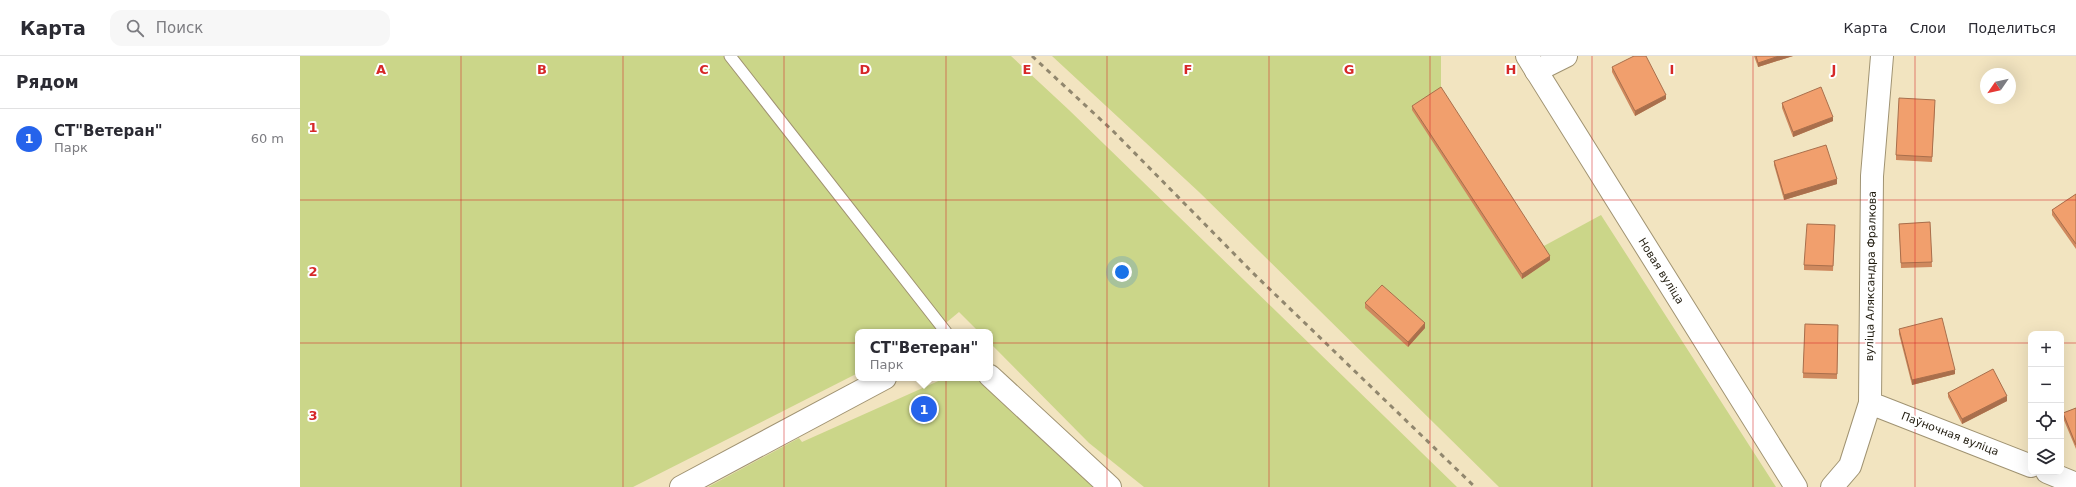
<!DOCTYPE html>
<html lang="ru">
<head>
<meta charset="utf-8">
<style>
	:root { --surface:#fff; --page:#f7f7f7; --text:#2b2b33; --muted:#7c7c81; --line:#e1e1e2; --accent:#2563eb }
	body { margin:0; font-family:"DejaVu Sans",sans-serif; background:var(--page); color:var(--text) }
	.controls { position:absolute; right:12px; bottom:12px; display:grid; overflow:hidden; border-radius:8px; box-shadow:0 4px 16px #0002 }
	.controls button { width:36px; height:36px; display:grid; place-items:center; padding:0; border:0; border-bottom:1px solid var(--line); background:var(--surface); color:var(--text); font:20px sans-serif }
	.compass { position:absolute; left:1680px; top:12px; width:36px; height:36px; border-radius:50%; background:var(--surface); box-shadow:0 4px 16px #0002; rotate:236deg }
	.you { position:absolute; left:822px; top:216px; width:14px; height:14px; margin:-10px; border:3px solid #fff; border-radius:50%; background:#1a73e8; box-shadow:0 0 0 6px #1a73e833 }
	.badge { display:grid; place-items:center; width:26px; height:26px; border-radius:50%; background:var(--accent); color:#fff; font-size:13px; font-weight:700 }
	.pin { position:absolute; translate:-50% -50%; border:2px solid #fff; box-shadow:0 1px 4px #0006 }
	.popup { position:absolute; left:555px; top:273px; width:138px; height:52px; box-sizing:border-box; display:grid; place-content:center; border-radius:8px; background:var(--surface); filter:drop-shadow(0 1px 3px #0005); font-size:13px; white-space:nowrap; color:var(--muted) }
	.popup b { font-size:15px; color:var(--text) }
	.popup::after { content:''; position:absolute; left:50%; top:100%; margin-left:-8px; border:8px solid transparent; border-top-color:var(--surface) }
	.list { margin:0; padding:0; list-style:none }
	h2 { display:flex; justify-content:space-between; align-items:center; height:52px; margin:0; padding:0 16px; font-size:17px }
	h2 small { font-size:13px; font-weight:400; color:var(--muted) }
	.list li { display:grid; grid-template-columns:26px 1fr auto; gap:12px; align-items:center; box-sizing:border-box; height:60px; padding:0 16px; border-top:1px solid var(--line) }
	.list b { display:block; font-size:15px; white-space:nowrap }
	.list p { margin:0; font-size:13px; white-space:nowrap; color:var(--muted) }
	.list em { font-size:13px; font-style:normal; color:var(--muted) }
	.icon { flex:none; width:22px; height:22px; fill:none; stroke:currentColor; stroke-width:2; stroke-linecap:round; stroke-linejoin:round }
	.map { position:relative; flex:none; width:1776px; height:431px; overflow:hidden }
	header { display:flex; align-items:center; gap:24px; box-sizing:border-box; height:56px; padding:0 20px; background:var(--surface); border-bottom:1px solid var(--line) }
	header strong { font-size:19px }
	nav { display:flex; gap:22px; margin-inline-start:auto; font-size:14px }
	.search { width:280px; height:36px; background:var(--page); display:flex; align-items:center; gap:10px; box-sizing:border-box; padding:0 14px; border-radius:12px; color:var(--muted); font-size:15px }
	main { display:flex }
	aside { flex:1; background:var(--surface) }
	.map>svg:first-child { display:block }
</style>
</head>
<body>
<header>
<strong>Карта</strong>
<div class="search"><svg class="icon" aria-label="search" viewBox="0 0 24 24"><circle cx="10" cy="10" r="6"/><path d="M15 15l6 6"/></svg>Поиск</div>
<nav><a>Карта</a><a>Слои</a><a>Поделиться</a></nav>
</header>
<main>
<aside>
<h2>Рядом<small></small></h2>
<ul class="list">
<li><span class="badge">1</span><div><b>СТ&quot;Ветеран&quot;</b><p>Парк</p></div><em>60 m</em></li>
</ul>
</aside>
<div class="map">
<svg width="1776" height="431" viewBox="0 0 1776 431">
	<rect width="100%" height="100%" fill="#f2e4c0"/>
	<path fill="#cbd689" d="M 0,0 L 711,0 L 769,54 L 1157,431 L 844,431 L 789,387 L 690,287 L 690,276 L 679,276 L 659,256 L 635,276 L 558,276 L 558,317 L 333,431 L 0,431 Z
		M 752,0 L 1141,0 L 1141,36 L 1242,191 L 1301,159 L 1476,431 L 1199,431 L 899,136 Z
		M 645,322 L 679,322 L 797,431 L 408,431 L 499,382 L 502,386 Z"/>
	<g fill="none" stroke-linecap="round" stroke-linejoin="round">
		<g stroke="#a09372" stroke-width="13">
			<path id="lane" d="M 430,0 L 646,276"/>
		</g>
		<g stroke="#a09372" stroke-width="24">
			<path id="street" d="M 1236,15 L 1266,0
				M 690,320 L 810,431
				M 1570,347 L 1731,410
				M 1747,416 L 1776,428
				M 381,431 L 585,322
				M 1532,431 L 1550,410 L 1570,347 L 1572,120 L 1582,0"/>
		</g>
		<g stroke="#a09372" stroke-width="24">
			<path id="secondary" d="M 1227,0 L 1496,431"/>
		</g>
		<use href="#lane" stroke="#fff" stroke-width="11"/>
		<use href="#street" stroke="#fff" stroke-width="22"/>
		<use href="#secondary" stroke="#fff" stroke-width="22"/>
		<path stroke="#91876e" stroke-width="3" stroke-dasharray="5 5" stroke-linecap="butt" d="M 732,0 L 813,75 L 953,217 L 1175,431"/>
	</g>
	<path fill="#cf895e" d="M 1454,0 L 1493,0 L 1458,11 Z
		M 1312,11 L 1366,43 L 1335,60 L 1312,16 Z
		M 1482,47 L 1533,65 L 1493,81 L 1482,52 Z
		M 1635,49 L 1632,106 L 1596,104 L 1596,99 Z
		M 1112,50 L 1250,204 L 1222,223 L 1112,54 Z
		M 1474,105 L 1537,128 L 1484,144 L 1474,109 Z
		M 1776,138 L 1776,193 L 1752,159 L 1752,154 Z
		M 1630,166 L 1632,211 L 1601,212 L 1599,168 Z
		M 1535,169 L 1533,215 L 1504,214 L 1504,209 Z
		M 1065,247 L 1125,272 L 1108,291 L 1065,252 Z
		M 1505,268 L 1538,269 L 1537,323 L 1503,322 Z
		M 1599,273 L 1655,318 L 1612,329 L 1599,278 Z
		M 1648,337 L 1707,345 L 1662,368 L 1648,341 Z
		M 1776,352 L 1776,393 L 1763,362 L 1763,357 Z"/>
	<path fill="#a96f4c" d="M 1479,0 L 1493,0 L 1458,11 L 1458,7 Z
		M 1366,39 L 1366,43 L 1335,60 L 1335,55 Z
		M 1533,61 L 1533,65 L 1493,81 L 1493,76 Z
		M 1537,123 L 1537,128 L 1484,144 L 1484,139 Z
		M 1250,200 L 1250,204 L 1222,223 L 1222,218 Z
		M 1125,267 L 1125,272 L 1108,291 L 1108,286 Z
		M 1655,314 L 1655,318 L 1612,329 L 1612,324 Z
		M 1707,340 L 1707,345 L 1662,368 L 1662,363 Z"/>
	<path fill="#f19f6d" stroke="#a96f4c" d="M 1334,0 L 1346,0 L 1366,39 L 1335,55 L 1312,11 Z
		M 1456,0 L 1479,0 L 1458,7 Z
		M 1141,31 L 1250,200 L 1222,218 L 1112,50 Z
		M 1521,31 L 1533,61 L 1493,76 L 1482,47 Z
		M 1599,42 L 1635,44 L 1632,101 L 1596,99 Z
		M 1526,89 L 1537,123 L 1484,139 L 1474,105 Z
		M 1776,138 L 1776,188 L 1752,154 Z
		M 1630,166 L 1632,206 L 1601,207 L 1599,168 Z
		M 1507,168 L 1535,169 L 1533,210 L 1504,209 Z
		M 1082,229 L 1125,267 L 1108,286 L 1065,247 Z
		M 1642,262 L 1655,314 L 1612,324 L 1599,273 Z
		M 1505,268 L 1538,269 L 1537,318 L 1503,317 Z
		M 1693,313 L 1707,340 L 1662,363 L 1648,337 Z
		M 1776,352 L 1776,389 L 1763,357 Z"/>
	<path fill="none" stroke="#d62828" stroke-width="1" stroke-opacity="0.55" d="M 161,0 L 161,431M 323,0 L 323,431M 484,0 L 484,431M 646,0 L 646,431M 807,0 L 807,431M 969,0 L 969,431M 1130,0 L 1130,431M 1292,0 L 1292,431M 1453,0 L 1453,431M 1615,0 L 1615,431M 0,144 L 1776,144M 0,287 L 1731,287M 1761,287 L 1776,287"/>
	<g text-anchor="middle" dominant-baseline="central" stroke-width="4" stroke-linejoin="round" paint-order="stroke">
		<g font-size="11" fill="#1f1a0d" stroke="#fff">
			<text transform="translate(1361 215) rotate(58)">Новая вуліца</text>
			<text transform="translate(1571 220) rotate(-89)">вуліца Аляксандра Фралкова</text>
			<text transform="translate(1650 378) rotate(21)">Паўночная вуліца</text>
		</g>
	</g>
	<g font-size="13" text-anchor="middle" font-weight="bold" fill="#d62828" stroke="#fff" stroke-width="4" stroke-linejoin="round" paint-order="stroke">
		<text x="81" y="18">A</text>
		<text x="242" y="18">B</text>
		<text x="404" y="18">C</text>
		<text x="565" y="18">D</text>
		<text x="727" y="18">E</text>
		<text x="888" y="18">F</text>
		<text x="1049" y="18">G</text>
		<text x="1211" y="18">H</text>
		<text x="1372" y="18">I</text>
		<text x="1534" y="18">J</text>
		<text x="13" y="76">1</text>
		<text x="13" y="220">2</text>
		<text x="13" y="364">3</text>
	</g>
</svg>
<div class="controls">
<button>+</button>
<button>−</button>
<button><svg class="icon" aria-label="locate" viewBox="0 0 24 24"><circle cx="12" cy="12" r="6"/><path d="M12 2v4M12 18v4M2 12h4M18 12h4"/></svg></button>
<button><svg class="icon" aria-label="layers" viewBox="0 0 24 24"><path d="M12 4l9 5-9 5-9-5zM3 14l9 5 9-5"/></svg></button>
</div>
<svg class="compass" viewBox="-18 -18 36 36"><path d="M0-13l5 13h-10z" fill="#e53935"/><path d="M0 13l5-13h-10z" fill="#7c7c81"/></svg>
<div class="you"></div>
<div class="pin badge" style="left:624px;top:353px">1</div>
<div class="popup"><b>СТ&quot;Ветеран&quot;</b>Парк</div>
</div>
</main>
</body>
</html>
